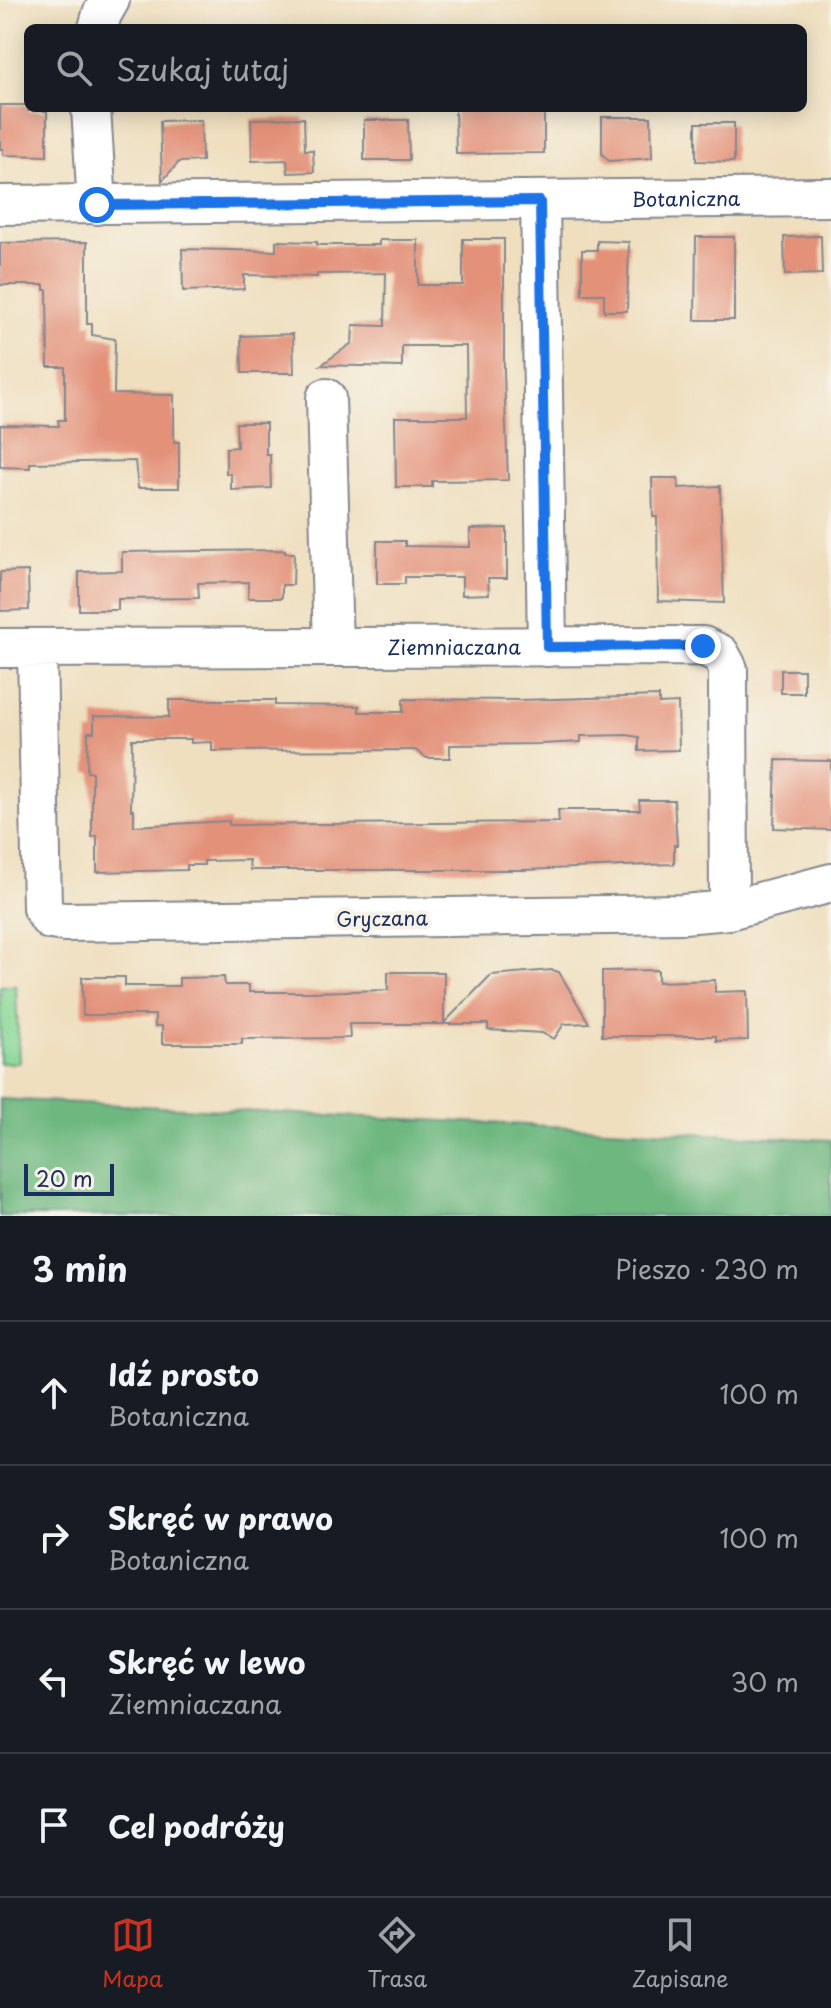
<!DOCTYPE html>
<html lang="pl">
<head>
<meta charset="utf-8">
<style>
	:root { --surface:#171b24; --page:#20242c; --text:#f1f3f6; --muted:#9ea1a6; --line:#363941; --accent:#c8321e }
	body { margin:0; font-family:"Playpen Sans",sans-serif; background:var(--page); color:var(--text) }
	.scale { position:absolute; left:24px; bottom:20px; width:90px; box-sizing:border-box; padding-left:8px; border:4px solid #1b2f5e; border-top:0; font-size:22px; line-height:28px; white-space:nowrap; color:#1b2f5e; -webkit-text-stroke:6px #f7f3e8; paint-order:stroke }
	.stop { position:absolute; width:24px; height:24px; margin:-18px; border:6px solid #1a73e8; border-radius:50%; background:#fff }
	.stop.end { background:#1a73e8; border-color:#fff; box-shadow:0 2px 8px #0008 }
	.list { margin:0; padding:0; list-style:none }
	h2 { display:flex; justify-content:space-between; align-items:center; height:104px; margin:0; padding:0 32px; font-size:34px }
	h2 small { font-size:26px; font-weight:400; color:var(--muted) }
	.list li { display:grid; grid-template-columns:52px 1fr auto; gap:24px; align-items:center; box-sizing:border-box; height:144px; padding:0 32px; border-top:2px solid var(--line) }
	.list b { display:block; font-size:30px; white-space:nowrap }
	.list p { margin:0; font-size:26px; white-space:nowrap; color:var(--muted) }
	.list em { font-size:26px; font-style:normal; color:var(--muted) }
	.icon { flex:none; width:44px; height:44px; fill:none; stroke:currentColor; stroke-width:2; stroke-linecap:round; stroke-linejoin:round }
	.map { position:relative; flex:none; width:831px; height:1216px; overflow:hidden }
	.search { position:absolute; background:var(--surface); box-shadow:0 4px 20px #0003; left:24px; right:24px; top:24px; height:88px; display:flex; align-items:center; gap:20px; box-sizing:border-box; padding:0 28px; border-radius:12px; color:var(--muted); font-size:30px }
	.sheet { height:680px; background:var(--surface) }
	nav { display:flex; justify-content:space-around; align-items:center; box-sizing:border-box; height:112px; border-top:2px solid var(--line); background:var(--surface); font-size:22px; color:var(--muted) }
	nav a { display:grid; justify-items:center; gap:4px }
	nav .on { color:var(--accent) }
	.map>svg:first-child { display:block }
</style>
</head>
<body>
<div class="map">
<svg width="831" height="1216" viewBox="0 0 831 1216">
	<rect width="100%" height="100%" fill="#f7f3e8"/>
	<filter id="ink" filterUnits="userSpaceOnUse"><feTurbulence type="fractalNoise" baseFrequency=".0125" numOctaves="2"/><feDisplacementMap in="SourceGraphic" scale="16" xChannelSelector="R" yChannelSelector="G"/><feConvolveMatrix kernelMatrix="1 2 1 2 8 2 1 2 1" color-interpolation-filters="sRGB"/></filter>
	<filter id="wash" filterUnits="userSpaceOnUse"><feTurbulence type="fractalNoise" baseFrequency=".006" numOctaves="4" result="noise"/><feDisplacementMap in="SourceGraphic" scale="32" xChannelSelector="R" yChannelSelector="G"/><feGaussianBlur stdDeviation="1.8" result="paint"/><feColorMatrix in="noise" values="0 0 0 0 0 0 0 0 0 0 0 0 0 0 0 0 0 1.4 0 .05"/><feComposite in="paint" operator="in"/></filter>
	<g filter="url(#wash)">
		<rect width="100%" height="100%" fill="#efdfbf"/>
		<path fill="#89d897" stroke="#52847a" stroke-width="2" d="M 0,986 L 16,986 L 19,1063 L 0,1063 Z"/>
		<path fill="#6eb880" stroke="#44746f" stroke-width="2" d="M 0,1099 L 831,1140 L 831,1216 L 0,1216 Z"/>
		<g id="blocks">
			<path fill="#e39179" d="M 0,105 L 28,105 L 28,111 L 47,111 L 47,156 L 3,155 L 3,149 L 0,149 Z
				M 455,108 L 544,108 L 544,153 L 456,154 Z
				M 602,117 L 651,117 L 652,158 L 609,161 L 602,154 Z
				M 304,118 L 305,150 L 313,150 L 314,172 L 288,173 L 287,160 L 252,161 L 251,119 Z
				M 201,120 L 202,161 L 179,162 L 162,181 L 160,121 Z
				M 364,120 L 408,120 L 409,160 L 364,160 Z
				M 696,123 L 734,123 L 734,162 L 696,161 Z
				M 821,236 L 822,274 L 785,275 L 784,237 Z
				M 696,237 L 734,237 L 734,320 L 695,320 Z
				M 463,239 L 504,239 L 504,373 L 508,480 L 432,481 L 432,487 L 396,487 L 395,417 L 467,417 L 466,346 L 402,346 L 402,367 L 321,365 L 352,343 L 353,325 L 385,326 L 386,273 L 317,274 L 317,277 L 244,275 L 244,289 L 183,291 L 182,249 L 276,251 L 276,241 L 317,242 L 317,245 L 379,245 L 379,240 L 418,240 L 418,285 L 463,285 Z
				M 597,241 L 629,242 L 627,311 L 604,311 L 604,294 L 582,294 L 582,250 L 597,250 Z
				M 87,242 L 87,324 L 92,324 L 92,335 L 115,339 L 114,394 L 174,395 L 174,442 L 179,442 L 179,488 L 138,488 L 135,461 L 30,463 L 30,468 L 0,467 L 0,425 L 59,426 L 58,420 L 65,420 L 65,367 L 48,367 L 47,290 L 44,290 L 44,285 L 0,285 L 0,243 Z
				M 293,334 L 294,373 L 242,373 L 241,336 Z
				M 236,423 L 266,423 L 266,454 L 270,454 L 271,488 L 231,490 L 231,474 L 226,474 L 226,448 L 237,447 Z
				M 652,478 L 678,478 L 679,488 L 720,486 L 724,603 L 658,601 L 657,517 L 653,517 Z
				M 507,528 L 507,578 L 488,578 L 489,594 L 462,595 L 462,577 L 405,577 L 405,584 L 377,584 L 377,541 L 405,541 L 405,546 L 470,547 L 470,529 Z
				M 285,550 L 285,553 L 294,553 L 293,585 L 282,585 L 282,598 L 248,598 L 248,582 L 198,583 L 199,598 L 118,599 L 118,610 L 79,610 L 79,572 L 122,571 L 122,552 Z
				M 28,571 L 29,610 L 0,611 L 0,572 Z
				M 781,670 L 804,670 L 804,693 L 781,693 Z
				M 659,696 L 659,704 L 678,703 L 679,750 L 639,751 L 639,737 L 627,735 L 581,736 L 581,742 L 541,744 L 450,745 L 450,758 L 427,758 L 415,750 L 212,751 L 212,742 L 191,743 L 191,739 L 132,739 L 131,810 L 134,810 L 134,826 L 229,821 L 229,825 L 559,822 L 558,810 L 640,810 L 639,800 L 674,800 L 677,845 L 674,845 L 674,864 L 523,870 L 250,870 L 249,860 L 204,861 L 204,865 L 187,865 L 187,870 L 97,872 L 97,836 L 92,837 L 92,772 L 87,772 L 88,732 L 94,732 L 94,716 L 169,717 L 169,700 L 275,700 L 275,705 L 359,706 L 359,712 L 403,712 L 403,699 L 519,700 Z
				M 776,760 L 831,761 L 831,830 L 774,828 Z
				M 552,970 L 559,972 L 589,1023 L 564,1024 L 554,1039 L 542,1033 L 488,1030 L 488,1024 L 349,1024 L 350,1038 L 242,1039 L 242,1044 L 162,1044 L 162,1026 L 155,1026 L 155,1015 L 83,1015 L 82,977 L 125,977 L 125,986 L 179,986 L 179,978 L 224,977 L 225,985 L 249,985 L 249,992 L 309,992 L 388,990 L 388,972 L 444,972 L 444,1023 L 491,975 Z
				M 658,970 L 658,982 L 715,980 L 715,992 L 747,991 L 748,1040 L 716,1041 L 716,1036 L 602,1036 L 602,971 Z"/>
		</g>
	</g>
	<g filter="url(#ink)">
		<use href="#blocks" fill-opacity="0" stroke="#85878e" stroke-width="2"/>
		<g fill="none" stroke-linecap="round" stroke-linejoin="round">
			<g stroke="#85878e" stroke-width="42">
				<g id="minor">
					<path d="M 98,28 L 102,14 L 110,0"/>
					<path d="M 91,108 L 97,205"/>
					<path d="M 540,201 L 547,647"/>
					<path id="s1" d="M 0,205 L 831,197"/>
					<path d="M 326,398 L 333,647"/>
					<path id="s2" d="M 0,648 L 703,646 L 720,654 L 728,669 L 729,910 L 683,914 L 65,922 L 50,920 L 42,908 L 37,649"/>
					<path d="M 729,910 L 831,883"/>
				</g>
			</g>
			<use href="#minor" stroke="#fff" stroke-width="38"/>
		</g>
	</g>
	<g fill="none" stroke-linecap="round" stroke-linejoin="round" filter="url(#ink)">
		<path stroke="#1a73e8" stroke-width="10" d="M 97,205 L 540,201 L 547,647 L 703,646"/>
	</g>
	<g text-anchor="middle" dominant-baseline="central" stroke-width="8" stroke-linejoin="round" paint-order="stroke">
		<g font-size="20" fill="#1b2f5e" stroke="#f7f3e8">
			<text stroke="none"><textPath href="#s1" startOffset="686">Botaniczna</textPath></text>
			<text stroke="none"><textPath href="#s2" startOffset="454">Ziemniaczana</textPath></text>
			<text transform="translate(382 918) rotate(-1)">Gryczana</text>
		</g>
	</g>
</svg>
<div class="scale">20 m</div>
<div class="stop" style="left:97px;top:205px"></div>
<div class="stop end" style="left:703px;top:646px"></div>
<div class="search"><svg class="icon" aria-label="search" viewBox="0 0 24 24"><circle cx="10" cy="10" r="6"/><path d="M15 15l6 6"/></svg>Szukaj tutaj</div>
</div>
<section class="sheet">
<h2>3 min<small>Pieszo · 230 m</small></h2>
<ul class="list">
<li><svg class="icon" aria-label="ahead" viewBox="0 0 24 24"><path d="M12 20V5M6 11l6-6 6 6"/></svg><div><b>Idź prosto</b><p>Botaniczna</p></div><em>100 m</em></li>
<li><svg class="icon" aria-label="right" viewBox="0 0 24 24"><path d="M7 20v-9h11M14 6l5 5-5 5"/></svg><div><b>Skręć w prawo</b><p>Botaniczna</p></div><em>100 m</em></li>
<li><svg class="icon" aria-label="left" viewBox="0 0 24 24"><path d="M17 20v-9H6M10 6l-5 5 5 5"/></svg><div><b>Skręć w lewo</b><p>Ziemniaczana</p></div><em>30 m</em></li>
<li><svg class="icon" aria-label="arrive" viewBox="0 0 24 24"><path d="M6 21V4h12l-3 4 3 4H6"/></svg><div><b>Cel podróży</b></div></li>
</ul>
</section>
<nav>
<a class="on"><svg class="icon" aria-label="map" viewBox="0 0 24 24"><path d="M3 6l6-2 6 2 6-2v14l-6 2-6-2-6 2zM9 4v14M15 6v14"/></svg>Mapa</a>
<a><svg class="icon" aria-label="directions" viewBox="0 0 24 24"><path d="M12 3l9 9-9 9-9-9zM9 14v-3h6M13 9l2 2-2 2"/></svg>Trasa</a>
<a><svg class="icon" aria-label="saved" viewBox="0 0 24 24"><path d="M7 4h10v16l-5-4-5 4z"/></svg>Zapisane</a>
</nav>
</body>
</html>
